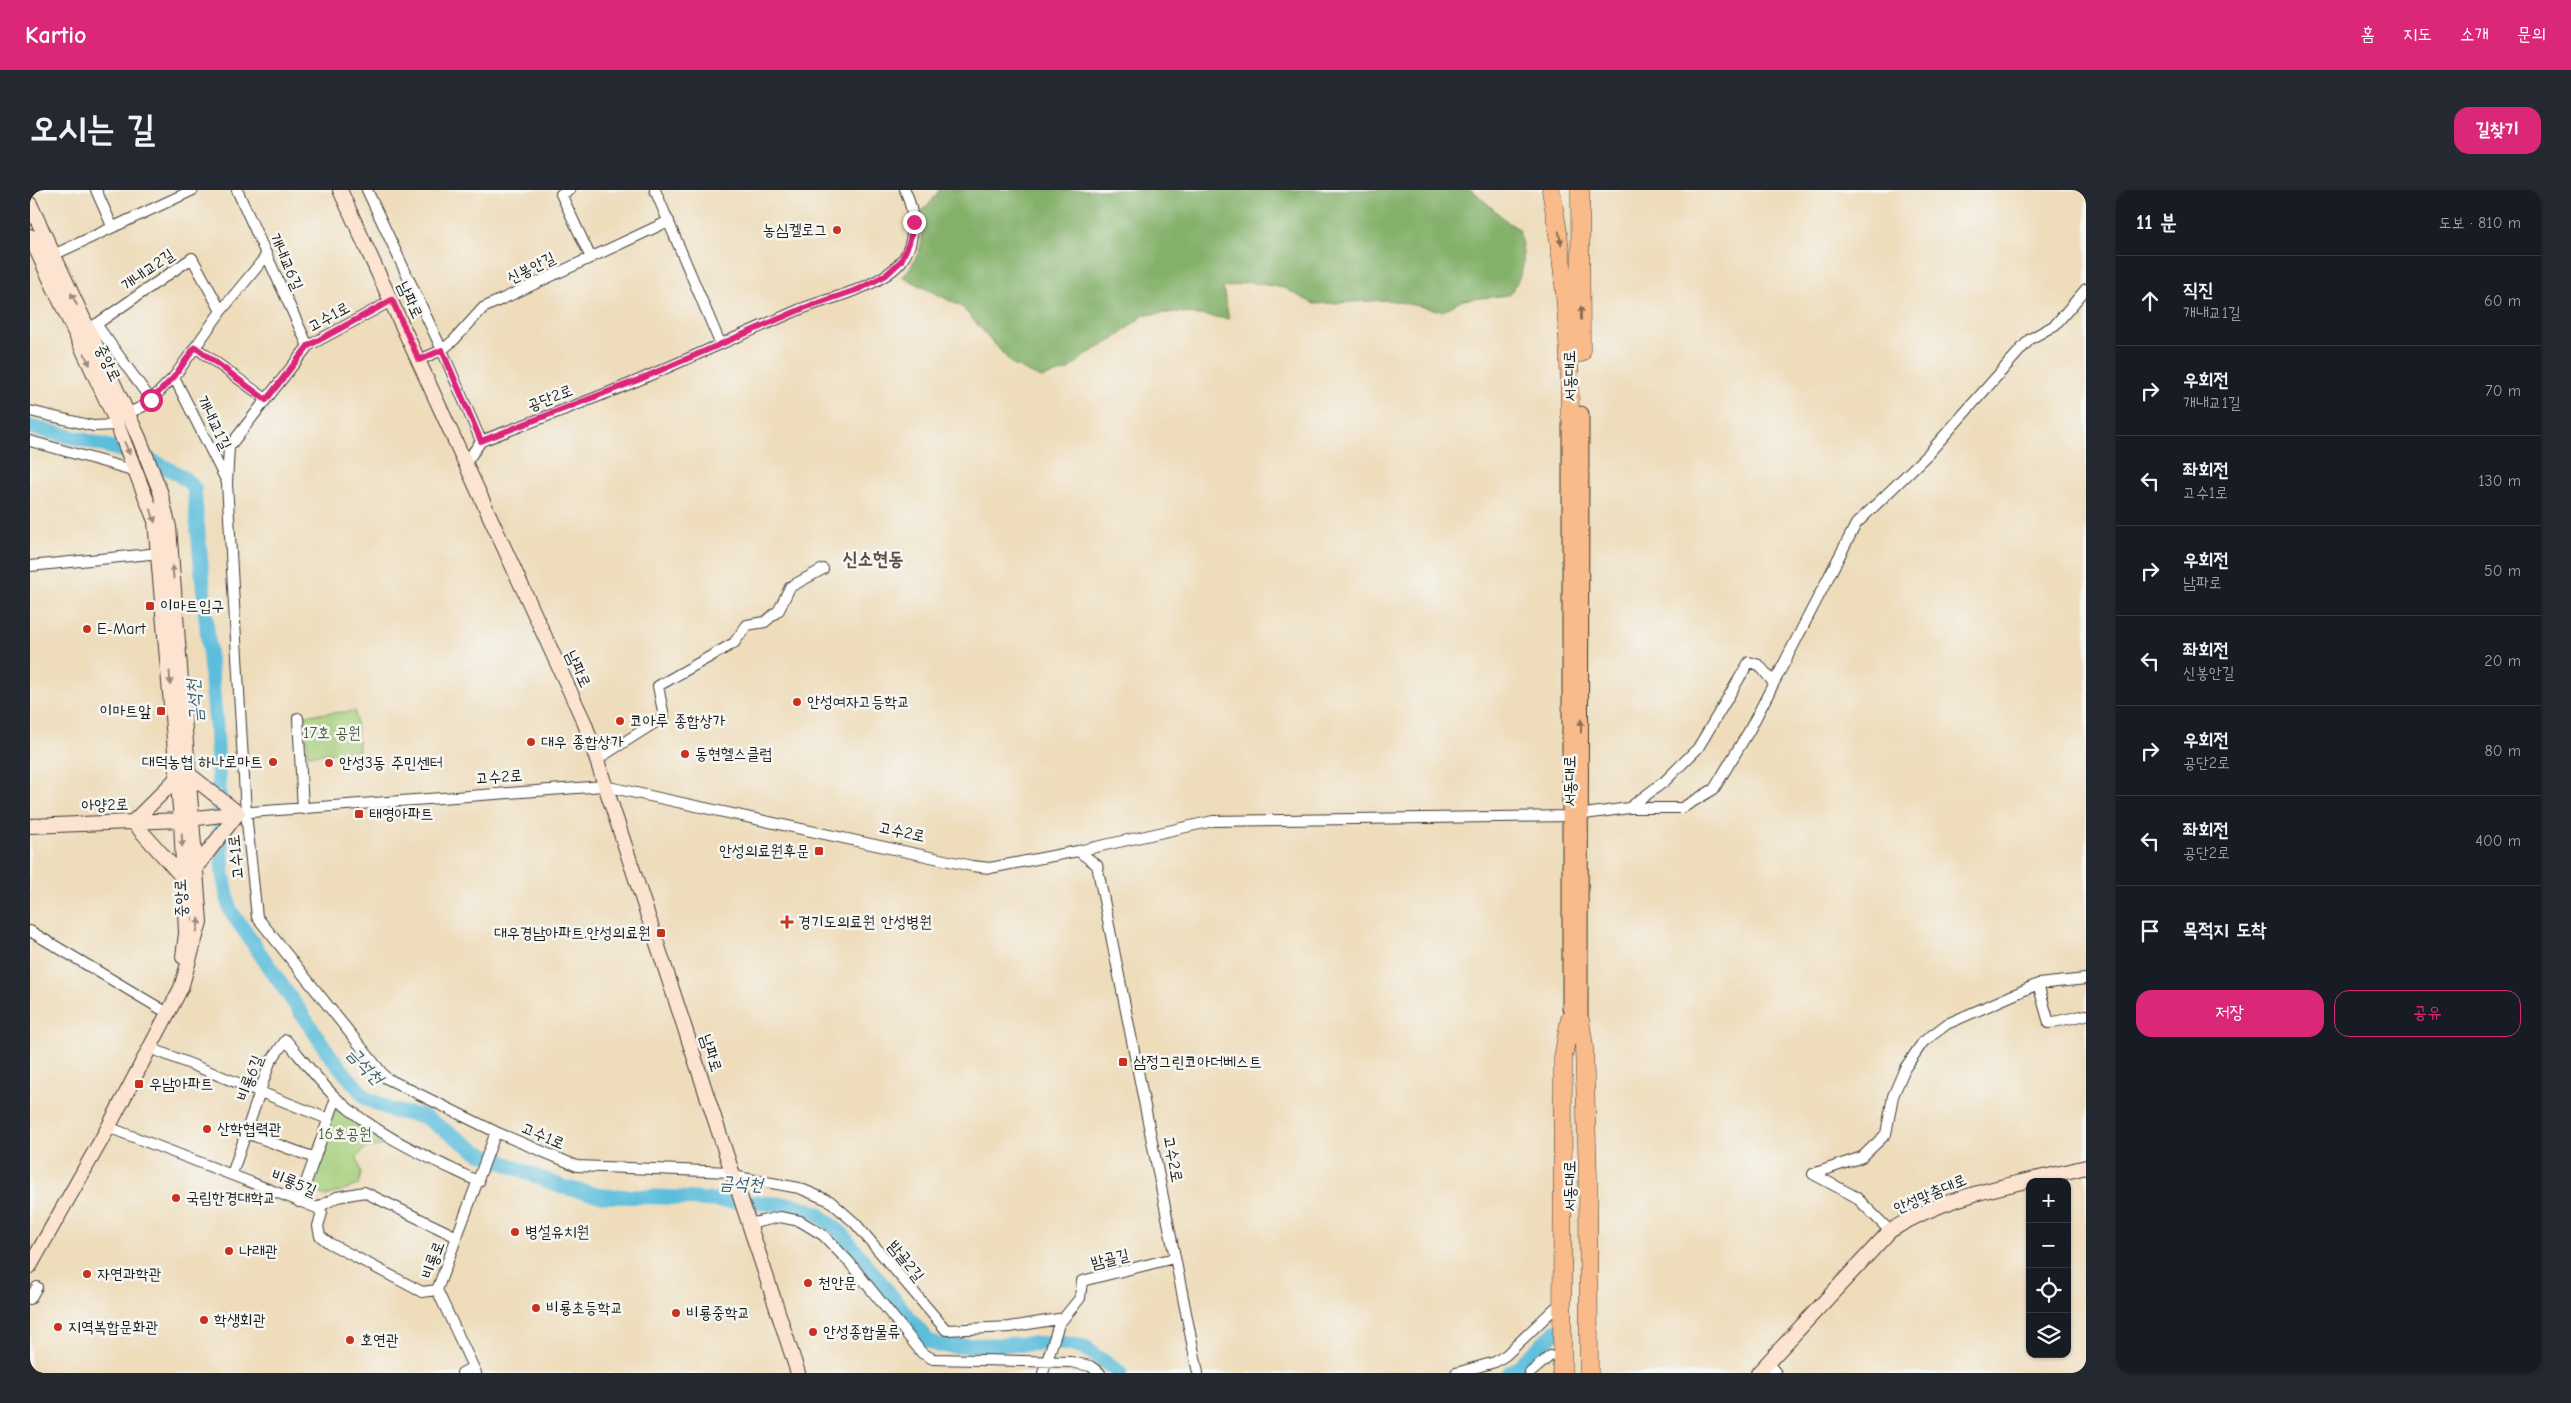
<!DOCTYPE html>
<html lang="ko">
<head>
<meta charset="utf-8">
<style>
	:root { --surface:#171b24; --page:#242831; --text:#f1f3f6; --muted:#9ea1a6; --line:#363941; --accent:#db2777 }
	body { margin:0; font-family:"Comic Neue","Poor Story",sans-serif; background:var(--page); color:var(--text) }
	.controls { position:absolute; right:15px; bottom:15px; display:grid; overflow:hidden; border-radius:10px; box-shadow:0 1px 4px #0004 }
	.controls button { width:45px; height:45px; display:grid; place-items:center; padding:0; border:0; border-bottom:1px solid var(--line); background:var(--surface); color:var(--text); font:25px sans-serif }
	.stop { position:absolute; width:15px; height:15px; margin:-11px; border:4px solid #db2777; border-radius:50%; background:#fff }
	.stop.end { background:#db2777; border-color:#fff; box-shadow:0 1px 5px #0008 }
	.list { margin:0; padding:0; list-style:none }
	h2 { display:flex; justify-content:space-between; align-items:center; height:65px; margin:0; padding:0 20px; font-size:21px }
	h2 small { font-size:16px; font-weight:400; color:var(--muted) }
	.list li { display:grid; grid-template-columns:32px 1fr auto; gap:15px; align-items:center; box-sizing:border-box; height:90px; padding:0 20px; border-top:1px solid var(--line) }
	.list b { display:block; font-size:19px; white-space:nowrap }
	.list p { margin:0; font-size:16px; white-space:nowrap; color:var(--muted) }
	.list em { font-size:16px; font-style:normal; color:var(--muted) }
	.actions { display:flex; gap:10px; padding:15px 20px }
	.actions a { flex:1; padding:11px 0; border:1px solid var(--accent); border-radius:15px; text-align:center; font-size:18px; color:var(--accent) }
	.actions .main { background:var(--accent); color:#fff }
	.icon { flex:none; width:28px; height:28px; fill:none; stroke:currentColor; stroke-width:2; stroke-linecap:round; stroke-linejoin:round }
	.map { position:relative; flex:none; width:2056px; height:1183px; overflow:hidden; border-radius:15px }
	header { display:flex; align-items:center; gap:30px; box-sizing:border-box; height:70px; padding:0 25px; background:var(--accent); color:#fff }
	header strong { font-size:24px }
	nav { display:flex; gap:28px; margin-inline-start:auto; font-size:18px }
	.intro { display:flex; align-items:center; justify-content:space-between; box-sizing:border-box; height:120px; padding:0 30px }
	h1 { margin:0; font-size:35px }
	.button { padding:12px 22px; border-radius:15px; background:var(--accent); color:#fff; font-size:18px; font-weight:700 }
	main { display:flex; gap:30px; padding:0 30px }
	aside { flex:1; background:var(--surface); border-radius:15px; box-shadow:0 1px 4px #0004 }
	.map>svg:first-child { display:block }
</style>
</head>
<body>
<header>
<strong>Kartio</strong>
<nav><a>홈</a><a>지도</a><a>소개</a><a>문의</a></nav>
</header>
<div class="intro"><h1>오시는 길</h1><a class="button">길찾기</a></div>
<main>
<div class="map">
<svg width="2056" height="1183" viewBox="0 0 2056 1183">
	<rect width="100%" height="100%" fill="#f6f6f2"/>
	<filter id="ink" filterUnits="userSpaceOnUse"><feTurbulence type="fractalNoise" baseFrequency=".02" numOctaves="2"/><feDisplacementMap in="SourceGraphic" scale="10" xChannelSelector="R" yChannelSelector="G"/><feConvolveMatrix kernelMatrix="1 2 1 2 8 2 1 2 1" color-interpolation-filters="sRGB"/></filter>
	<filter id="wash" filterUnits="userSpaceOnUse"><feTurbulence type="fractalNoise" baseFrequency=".0096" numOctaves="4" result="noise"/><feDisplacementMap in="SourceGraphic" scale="20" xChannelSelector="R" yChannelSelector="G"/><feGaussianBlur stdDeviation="1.12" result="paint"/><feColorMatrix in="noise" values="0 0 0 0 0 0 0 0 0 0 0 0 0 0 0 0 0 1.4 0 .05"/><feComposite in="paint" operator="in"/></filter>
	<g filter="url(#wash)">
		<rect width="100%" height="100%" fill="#eedcba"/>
		<path fill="#a5ce7a" stroke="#60754b" d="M 325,521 L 329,561 L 278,565 L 275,525 Z
			M 313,913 L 365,954 L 335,958 L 327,968 L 331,984 L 328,995 L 296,1006 L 275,998 L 293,929 Z"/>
		<path fill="#84b16a" stroke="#506643" d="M 909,0 L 1442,0 L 1479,33 L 1489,39 C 1495,69 1497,79 1479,105 L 1433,110 L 1412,121 L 1359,110 L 1284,114 L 1254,98 L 1219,92 L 1193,98 L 1199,129 L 1147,122 L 1114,125 L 1083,150 L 1055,165 L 1039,180 L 1011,188 L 983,175 L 932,117 L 873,87 C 894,59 893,54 892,20 L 902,11 Z"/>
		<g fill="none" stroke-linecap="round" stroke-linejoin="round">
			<path stroke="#5dbedc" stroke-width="15" d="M 0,237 C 40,247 140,266 164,298 L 186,535 L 193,685 L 200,720 L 302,868 L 336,908 L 363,921 L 393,926 L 448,962 L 532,997 L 574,1006 L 631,1007 L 765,1015 L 787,1023 L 811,1043 L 897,1150 L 907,1155 L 925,1156 L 1033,1153 L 1054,1157 L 1090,1183
				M 1479,1183 L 1489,1176 L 1527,1140"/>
		</g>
	</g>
	<g filter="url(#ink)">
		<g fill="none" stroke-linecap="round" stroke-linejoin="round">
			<g stroke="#3c3934" stroke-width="12">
				<path id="street" d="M 66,0 L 82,36
					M 207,0 L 278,156
					M 337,0 L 412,160 L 451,251
					M 540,0 L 531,4 L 560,66
					M 625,0 L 690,153
					M 19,67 L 163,0
					M 361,111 L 278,156 L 199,257 L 197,293 L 216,623 L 227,727 L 356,888 L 466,942 L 547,976 L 701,982
					M 66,134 L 121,210
					M 58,140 L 162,68 L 191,121
					M 165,157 L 236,209
					M 389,170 L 412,160 L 424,150 L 453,118 L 639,31
					M 144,187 L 197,292
					M 0,221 L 63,236 L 87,235
					M 92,226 L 116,215 L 144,187 L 191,121 L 237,65
					M 0,251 L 106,281
					M 451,251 C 503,231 557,212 609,190 C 662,167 713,144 766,121 C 797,108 848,99 871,72 C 887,51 885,22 875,0
					M 436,273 L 451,251
					M 0,376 L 130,363
					M 268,528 L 273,619
					M 566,570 L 634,527 L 628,496 L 704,453 L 717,435 L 735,432 L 749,420 L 760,397 L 793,379
					M 1599,618 L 1635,591 L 1668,558 L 1719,472 L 1729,475 L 1743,492
					M 208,623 L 574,596 L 942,676 L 960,678 L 1048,661 L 1067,675 L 1168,1183
					M 1048,661 L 1183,631 L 1540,626 L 1599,618 L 1652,618 L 1684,599 L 1719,541 L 1826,334 L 1898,264 L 2000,149 L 2025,135 L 2056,99
					M 0,741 L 131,819
					M 2008,794 L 2056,789
					M 120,858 L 298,929
					M 78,937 L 287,1018 L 292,1023 L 288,1036 L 290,1046 L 299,1053 L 392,1102 L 407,1100
					M 216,943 L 285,968
					M 202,984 L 240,872 L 256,850 C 272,869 288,890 306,908 C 347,946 400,968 449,992
					M 703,986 L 769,998 L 800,1011 L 825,1033 L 916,1140 L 980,1137 L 1034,1128
					M 269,1012 L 306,908
					M 287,1018 L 307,1007 L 334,1002 L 427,1047
					M 719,1034 L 750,1027 L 770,1031 L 793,1045 L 819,1072 L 892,1163 L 903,1169 L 1041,1172 L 1060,1176 L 1070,1183
					M 1860,1041 L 1826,1007 L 1783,984 L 1832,967 L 1856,944 L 1863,906 L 1875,878 L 1893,852 L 1917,834 L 2008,794 L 2019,833 L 2056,825
					M 0,1109 L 7,1097
					M 1738,1173 L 1746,1183
					M 432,1183 L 443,1177
					M 446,1183 L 407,1100 L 466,942
					M 1013,1183 L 1029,1134 L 1050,1108 L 1052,1091 L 1144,1068
					M 1426,1183 L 1465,1172 L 1476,1165 L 1525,1118
					M 1500,1183 L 1520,1166"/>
			</g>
			<g stroke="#3c3934" stroke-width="16">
				<path id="secondary" d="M 310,0 L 555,534 L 768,1183
					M 0,14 L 109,248 L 130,301 L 139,337 L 170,732 L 151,798 L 78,938 L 0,1076
					M 0,46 L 85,229 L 125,331 L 151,630 L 156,743 L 153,767
					M 160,585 L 208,623
					M 148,587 L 103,632 L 154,689
					M 0,636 L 151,630 L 208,623
					M 167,676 L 208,623
					M 1728,1183 L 1860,1041 C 1918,1003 1989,994 2056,977"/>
			</g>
			<g stroke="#3c3934" stroke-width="17">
				<path id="primary" d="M 1540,818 L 1540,227
					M 1550,830 L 1551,224"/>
			</g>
			<g stroke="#3c3934" stroke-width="19">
				<path id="highway" d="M 1521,0 C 1535,76 1540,150 1540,227
					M 1550,0 L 1551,163
					M 1550,830 L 1554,856 L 1558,988 L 1559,1183
					M 1532,1183 L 1533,868 L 1540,828"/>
			</g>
			<use href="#street" stroke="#fff" stroke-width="10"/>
			<use href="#secondary" stroke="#fde4d1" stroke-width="14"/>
			<use href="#primary" stroke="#fabb8b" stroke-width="15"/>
			<use href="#highway" stroke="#fabb8b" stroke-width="18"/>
		</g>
		<defs><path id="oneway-solid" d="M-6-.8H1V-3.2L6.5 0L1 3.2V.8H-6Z" transform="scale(1.25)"/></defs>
		<g fill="#8b6c54">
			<use href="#oneway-solid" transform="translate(1530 48) rotate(80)"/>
			<use href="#oneway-solid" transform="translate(1551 123) rotate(-90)"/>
			<use href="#oneway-solid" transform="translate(1551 536) rotate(-90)"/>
		</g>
		<g fill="#988a80">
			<use href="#oneway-solid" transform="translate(44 109) rotate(-115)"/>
			<use href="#oneway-solid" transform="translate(57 169) rotate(65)"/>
			<use href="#oneway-solid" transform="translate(97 258) rotate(67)"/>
			<use href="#oneway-solid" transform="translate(123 326) rotate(73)"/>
			<use href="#oneway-solid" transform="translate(143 382) rotate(-95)"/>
			<use href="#oneway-solid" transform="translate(140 488) rotate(86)"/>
			<use href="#oneway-solid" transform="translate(152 650) rotate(88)"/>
			<use href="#oneway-solid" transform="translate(168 735) rotate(-79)"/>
		</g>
	</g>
	<g fill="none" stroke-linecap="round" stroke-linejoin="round" filter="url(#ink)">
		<path stroke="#db2777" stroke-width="6" d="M 121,210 L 144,187 L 165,157 L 236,210 L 278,156 L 362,110 L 389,170 L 412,160 L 451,251 L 608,190 L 774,118 L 829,99 L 856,85 L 871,71 L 879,53 L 884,32"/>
	</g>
	<g fill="#c8321e" stroke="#f6f6f2" stroke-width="2">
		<circle cx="807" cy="40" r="5"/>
		<rect x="115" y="411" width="10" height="10" rx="2.5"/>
		<circle cx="57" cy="439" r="5"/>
		<circle cx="767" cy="512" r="5"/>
		<rect x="126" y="516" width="10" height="10" rx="2.5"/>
		<circle cx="590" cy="531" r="5"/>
		<circle cx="501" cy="552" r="5"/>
		<circle cx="655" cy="564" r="5"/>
		<circle cx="243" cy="572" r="5"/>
		<circle cx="299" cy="573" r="5"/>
		<rect x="324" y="619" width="10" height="10" rx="2.5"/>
		<rect x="784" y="656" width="10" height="10" rx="2.5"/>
		<path d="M754.5 724.5h5v5h5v5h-5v5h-5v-5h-5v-5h5z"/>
		<rect x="626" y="738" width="10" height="10" rx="2.5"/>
		<rect x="1088" y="867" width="10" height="10" rx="2.5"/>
		<rect x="104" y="889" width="10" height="10" rx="2.5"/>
		<circle cx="177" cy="939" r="5"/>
		<circle cx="146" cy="1008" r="5"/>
		<circle cx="485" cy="1042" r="5"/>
		<circle cx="199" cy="1061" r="5"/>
		<circle cx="57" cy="1084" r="5"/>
		<circle cx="778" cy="1093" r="5"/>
		<circle cx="506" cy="1118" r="5"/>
		<circle cx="646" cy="1123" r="5"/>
		<circle cx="174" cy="1130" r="5"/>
		<circle cx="28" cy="1137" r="5"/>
		<circle cx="783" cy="1142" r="5"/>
		<circle cx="320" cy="1150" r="5"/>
	</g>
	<g text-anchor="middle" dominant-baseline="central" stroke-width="5" stroke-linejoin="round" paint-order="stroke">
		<g font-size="16" fill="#1c1c1c" stroke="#f6f6f2" text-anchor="start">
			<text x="797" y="40" text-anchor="end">농심켈로그</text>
			<text x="130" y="416">이마트입구</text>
			<text x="67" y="439">E-Mart</text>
			<text x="777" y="512">안성여자고등학교</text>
			<text x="121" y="521" text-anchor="end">이마트앞</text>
			<text x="600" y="531">코아루 종합상가</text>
			<text x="511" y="552">대우 종합상가</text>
			<text x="665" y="564">동현헬스클럽</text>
			<text x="233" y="572" text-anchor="end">대덕농협 하나로마트</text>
			<text x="309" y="573">안성3동 주민센터</text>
			<text x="339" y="624">태영아파트</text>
			<text x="779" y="661" text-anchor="end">안성의료원후문</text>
			<text x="768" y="732">경기도의료원 안성병원</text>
			<text x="621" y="743" text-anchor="end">대우경남아파트.안성의료원</text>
			<text x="1103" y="872">삼정그린코아더베스트</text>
			<text x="119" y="894">우남아파트</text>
			<text x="187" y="939">산학협력관</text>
			<text x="156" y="1008">국립한경대학교</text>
			<text x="495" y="1042">병설유치원</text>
			<text x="209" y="1061">나래관</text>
			<text x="67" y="1084">자연과학관</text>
			<text x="788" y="1093">천안문</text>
			<text x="516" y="1118">비룡초등학교</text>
			<text x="656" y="1123">비룡중학교</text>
			<text x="184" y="1130">학생회관</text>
			<text x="38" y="1137">지역복합문화관</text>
			<text x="793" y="1142">안성종합물류</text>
			<text x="330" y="1150">호연관</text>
		</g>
		<g font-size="16" fill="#1c1c1c" stroke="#f6f6f2">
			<text transform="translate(256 72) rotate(66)">개내교6길</text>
			<text transform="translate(501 78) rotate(-26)">신봉안길</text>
			<text transform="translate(118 80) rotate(-35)">개내교2길</text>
			<text transform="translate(380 110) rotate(65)">남파로</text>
			<text transform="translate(299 127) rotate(-29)">고수1로</text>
			<text transform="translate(78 173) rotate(65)">중앙로</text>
			<text transform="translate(1540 186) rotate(-91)">서동대로</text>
			<text transform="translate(520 208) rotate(-21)">공단2로</text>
			<text transform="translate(184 233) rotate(64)">개내교1길</text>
			<text transform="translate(548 479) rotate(65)">남파로</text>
			<text transform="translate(469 587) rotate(-4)">고수2로</text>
			<text transform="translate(1540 591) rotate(-90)">서동대로</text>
			<text transform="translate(75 615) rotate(-2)">아양2로</text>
			<text transform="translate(872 642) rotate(12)">고수2로</text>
			<text transform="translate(206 667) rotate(-96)">고수1로</text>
			<text transform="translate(151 708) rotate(-92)">중앙로</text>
			<text transform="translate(681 863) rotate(72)">남파로</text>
			<text transform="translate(220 888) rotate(-69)">비룡6길</text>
			<text transform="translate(513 946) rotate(23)">고수1로</text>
			<text transform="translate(1143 969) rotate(79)">고수2로</text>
			<text transform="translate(264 993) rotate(22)">비룡5길</text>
			<text transform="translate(1540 996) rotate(-90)">서동대로</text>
			<text transform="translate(1900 1004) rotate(-23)">안성맞춤대로</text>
			<text transform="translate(1080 1069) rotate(-14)">밤골길</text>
			<text transform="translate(403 1070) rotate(-70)">비룡로</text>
			<text transform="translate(876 1071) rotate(51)">밤골2길</text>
		</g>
		<g font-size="16" fill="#4c5a3d" stroke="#f6f6f2">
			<text x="302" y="543">17호 공원</text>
			<text x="315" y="944">16호공원</text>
		</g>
		<g font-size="18" font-style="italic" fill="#365d69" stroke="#f6f6f2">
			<text transform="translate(165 511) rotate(-95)">금석천</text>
			<text transform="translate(335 876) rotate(47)">금석천</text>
			<text transform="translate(711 994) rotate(3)">금석천</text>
		</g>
		<g font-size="19" font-weight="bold" fill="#5e4b46" stroke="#f6f6f2">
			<text x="843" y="369">신소현동</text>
		</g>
	</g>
</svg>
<div class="controls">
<button>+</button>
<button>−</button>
<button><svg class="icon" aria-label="locate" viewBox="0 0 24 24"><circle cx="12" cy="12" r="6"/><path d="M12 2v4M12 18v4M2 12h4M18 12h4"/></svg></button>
<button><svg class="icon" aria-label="layers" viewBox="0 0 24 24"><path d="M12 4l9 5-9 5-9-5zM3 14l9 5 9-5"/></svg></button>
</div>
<div class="stop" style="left:121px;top:210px"></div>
<div class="stop end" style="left:884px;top:32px"></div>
</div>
<aside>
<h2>11 분<small>도보 · 810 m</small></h2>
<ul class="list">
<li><svg class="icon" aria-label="ahead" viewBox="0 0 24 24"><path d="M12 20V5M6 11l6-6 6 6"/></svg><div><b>직진</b><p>개내교1길</p></div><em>60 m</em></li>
<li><svg class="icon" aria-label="right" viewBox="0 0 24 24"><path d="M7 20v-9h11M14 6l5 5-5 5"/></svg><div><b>우회전</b><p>개내교1길</p></div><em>70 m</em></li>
<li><svg class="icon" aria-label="left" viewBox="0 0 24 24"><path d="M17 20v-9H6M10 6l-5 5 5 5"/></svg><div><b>좌회전</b><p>고수1로</p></div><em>130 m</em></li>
<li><svg class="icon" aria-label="right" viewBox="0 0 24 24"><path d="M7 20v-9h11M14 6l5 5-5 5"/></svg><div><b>우회전</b><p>남파로</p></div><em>50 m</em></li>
<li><svg class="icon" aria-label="left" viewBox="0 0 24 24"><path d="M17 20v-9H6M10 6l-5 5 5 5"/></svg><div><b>좌회전</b><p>신봉안길</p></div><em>20 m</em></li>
<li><svg class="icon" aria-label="right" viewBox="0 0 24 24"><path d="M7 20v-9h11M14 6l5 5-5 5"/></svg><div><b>우회전</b><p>공단2로</p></div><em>80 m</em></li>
<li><svg class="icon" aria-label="left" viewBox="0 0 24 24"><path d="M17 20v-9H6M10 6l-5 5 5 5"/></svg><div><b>좌회전</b><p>공단2로</p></div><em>400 m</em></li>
<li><svg class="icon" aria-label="arrive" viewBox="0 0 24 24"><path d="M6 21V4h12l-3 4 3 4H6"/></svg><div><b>목적지 도착</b></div></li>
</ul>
<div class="actions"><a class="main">저장</a><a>공유</a></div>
</aside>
</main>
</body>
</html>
